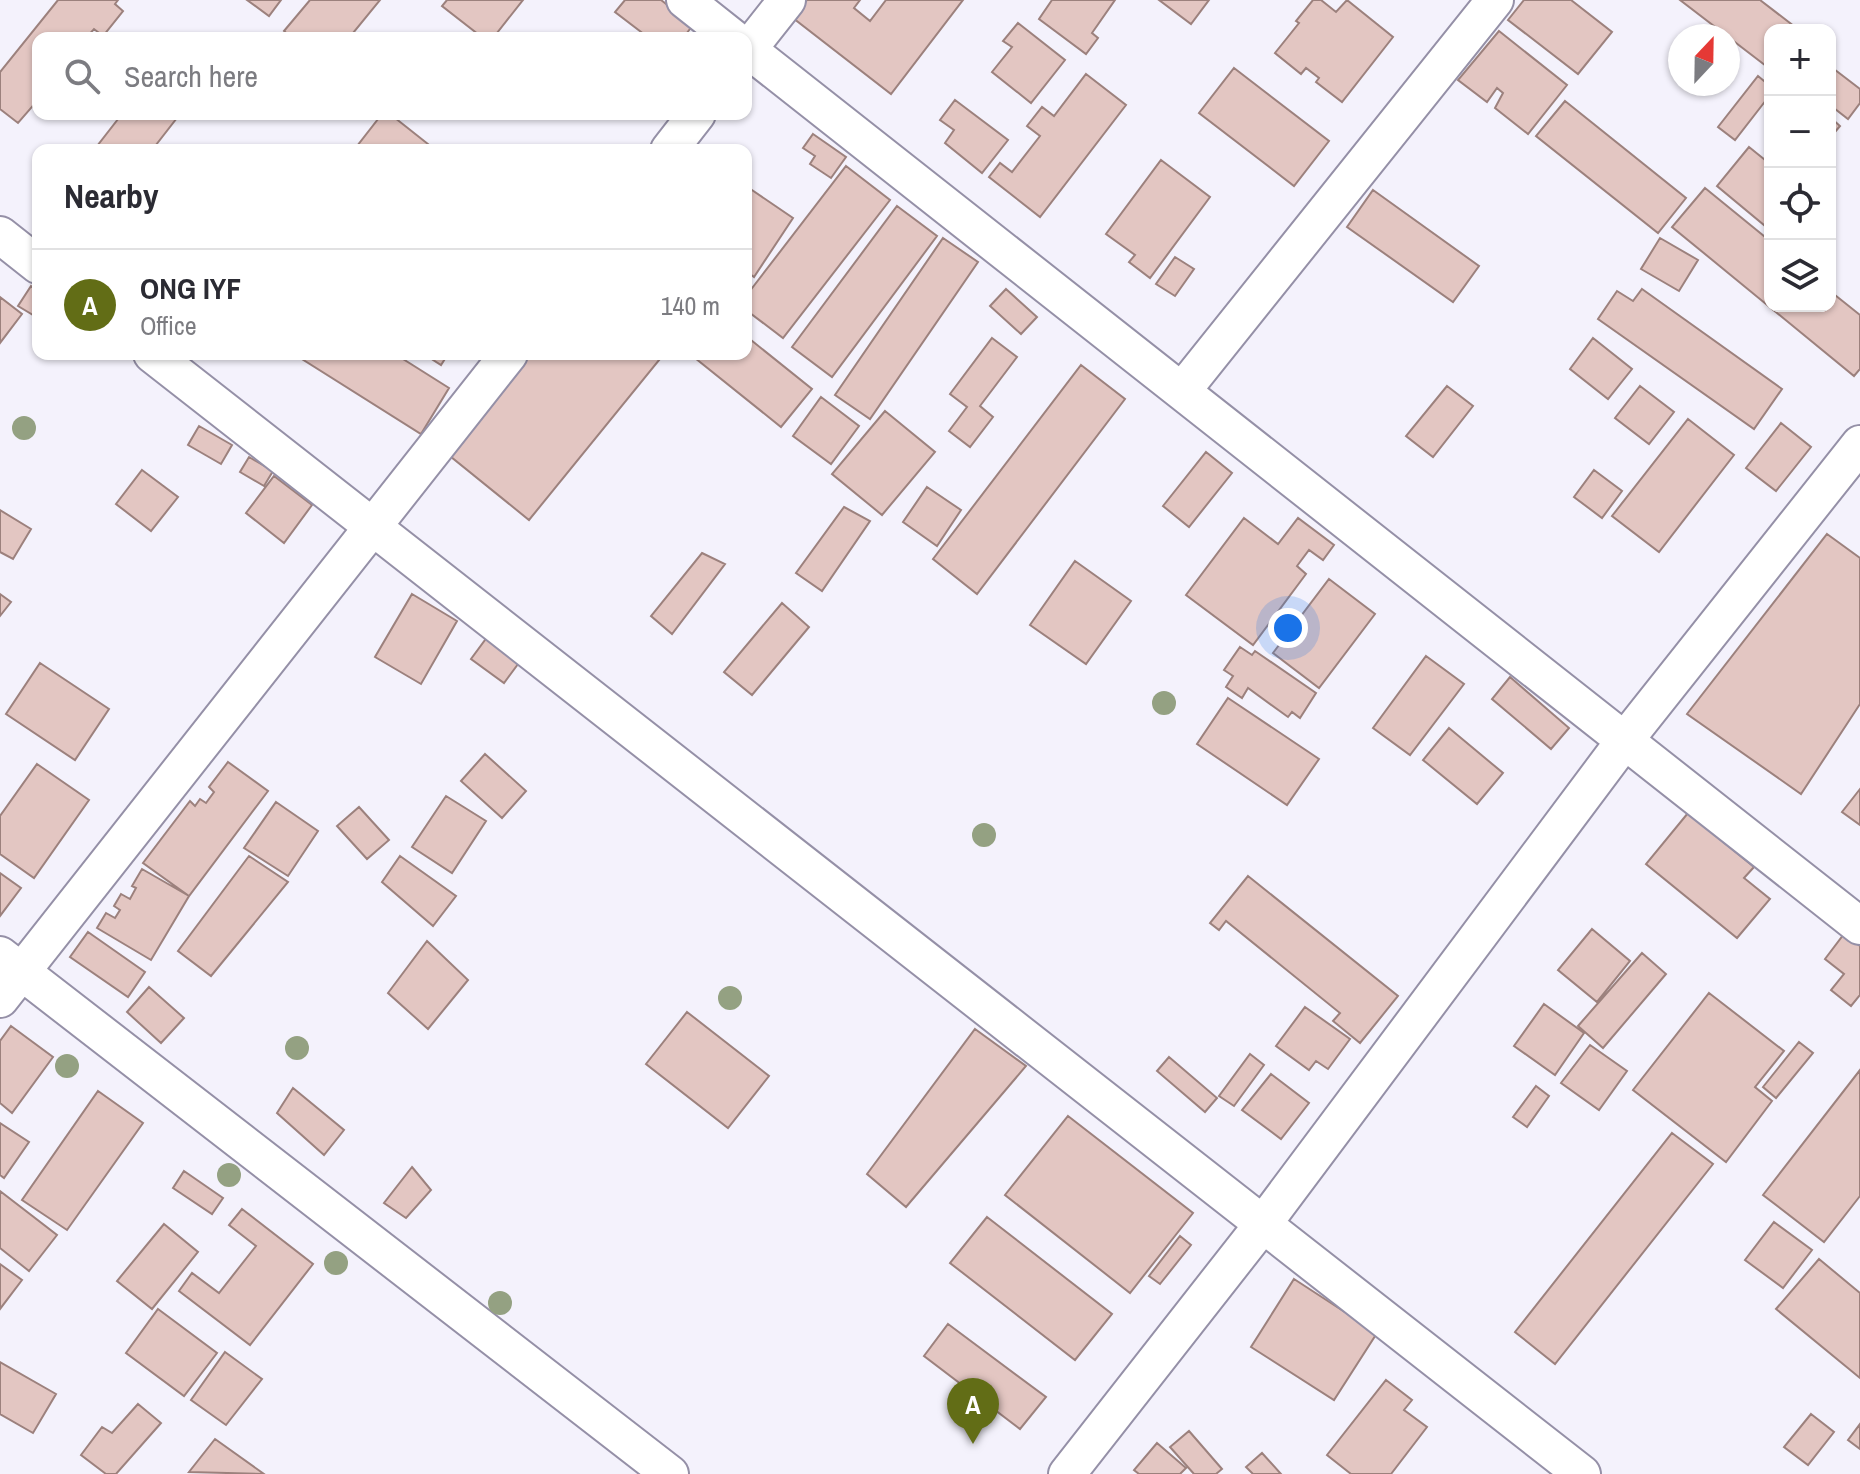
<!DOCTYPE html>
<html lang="en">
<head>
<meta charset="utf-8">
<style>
	:root { --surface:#fff; --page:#f2f2f3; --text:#2b2b33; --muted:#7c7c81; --line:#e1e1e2; --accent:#626d16 }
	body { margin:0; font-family:"Archivo Narrow",sans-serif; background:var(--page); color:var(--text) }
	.controls { position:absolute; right:24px; top:24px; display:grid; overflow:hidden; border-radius:16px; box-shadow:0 2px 6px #0004 }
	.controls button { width:72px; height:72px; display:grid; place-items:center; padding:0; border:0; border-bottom:2px solid var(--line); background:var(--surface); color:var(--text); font:40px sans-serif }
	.compass { position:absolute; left:1668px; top:24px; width:72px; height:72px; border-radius:50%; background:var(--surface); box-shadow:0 2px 6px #0004; rotate:22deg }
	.you { position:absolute; left:1288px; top:628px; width:28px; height:28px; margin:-20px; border:6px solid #fff; border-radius:50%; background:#1a73e8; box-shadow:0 0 0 12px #1a73e833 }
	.badge { display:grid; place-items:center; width:52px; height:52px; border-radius:50%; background:var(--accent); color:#fff; font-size:26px; font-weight:700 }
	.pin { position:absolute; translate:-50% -66px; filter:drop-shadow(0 2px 4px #0008) }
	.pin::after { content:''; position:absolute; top:42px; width:28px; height:24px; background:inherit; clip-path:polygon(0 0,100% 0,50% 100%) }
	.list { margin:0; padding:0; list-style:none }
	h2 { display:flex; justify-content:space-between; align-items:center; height:104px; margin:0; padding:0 32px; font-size:34px }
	h2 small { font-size:26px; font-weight:400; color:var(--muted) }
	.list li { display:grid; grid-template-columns:52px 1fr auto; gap:24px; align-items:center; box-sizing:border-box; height:112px; padding:0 32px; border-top:2px solid var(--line) }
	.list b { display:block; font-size:30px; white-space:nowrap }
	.list p { margin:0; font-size:26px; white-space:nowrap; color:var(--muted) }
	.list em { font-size:26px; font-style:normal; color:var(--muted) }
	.icon { flex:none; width:44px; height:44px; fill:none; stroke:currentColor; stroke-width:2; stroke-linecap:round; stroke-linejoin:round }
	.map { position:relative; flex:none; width:1860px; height:1474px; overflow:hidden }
	.search { position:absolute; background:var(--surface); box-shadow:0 2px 6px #0004; left:32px; top:32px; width:720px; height:88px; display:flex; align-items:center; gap:20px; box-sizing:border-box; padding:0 28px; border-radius:16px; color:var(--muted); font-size:30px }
	.panel { position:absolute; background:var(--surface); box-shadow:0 2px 6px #0004; left:32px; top:144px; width:720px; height:216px; border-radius:16px }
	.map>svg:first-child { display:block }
</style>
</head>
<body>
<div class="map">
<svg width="1860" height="1474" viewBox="0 0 1860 1474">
	<rect width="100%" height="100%" fill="#f4f2fc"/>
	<path fill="#e3c6c2" stroke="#9c817d" stroke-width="2" d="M 58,0 L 118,0 L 115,4 L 123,11 L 103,36 L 94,29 L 86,38 L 38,38 L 38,100 L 18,123 L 0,109 L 0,72 Z
		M 247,0 L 281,0 L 269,16 Z
		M 310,0 L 380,0 L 349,38 L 292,38 L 284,31 Z
		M 447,0 L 523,0 L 493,38 L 483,38 L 442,6 Z
		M 625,0 L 661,0 L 693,25 L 683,38 L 649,38 L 615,12 Z
		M 807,0 L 860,0 L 854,8 L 870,21 L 886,0 L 963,0 L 891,94 L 793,18 Z
		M 1052,0 L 1115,0 L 1092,33 L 1098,38 L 1086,54 L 1039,19 Z
		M 1159,0 L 1209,0 L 1191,24 Z
		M 1313,0 L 1321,0 L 1336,12 L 1347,0 L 1393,37 L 1342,102 L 1316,82 L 1319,78 L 1306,68 L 1301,74 L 1275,53 L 1299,23 L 1296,21 Z
		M 1524,0 L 1571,0 L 1612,32 L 1578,74 L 1508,20 Z
		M 1680,0 L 1760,0 L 1799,30 L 1770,30 L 1770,69 Z
		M 1018,23 L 1065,60 L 1031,103 L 992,72 L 1012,47 L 1003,41 Z
		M 1499,31 L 1567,85 L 1528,134 L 1495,108 L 1503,93 L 1497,88 L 1487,102 L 1458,80 Z
		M 1830,66 L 1860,89 L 1860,103 L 1848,119 L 1830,105 Z
		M 1234,68 L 1329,141 L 1294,186 L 1199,113 Z
		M 1086,74 L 1126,105 L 1040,217 L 989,177 L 1000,163 L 1012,172 L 1040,136 L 1027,126 L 1042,107 L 1054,116 Z
		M 1758,76 L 1770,86 L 1770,95 L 1735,140 L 1718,127 Z
		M 955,100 L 1008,140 L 982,173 L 945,143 L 954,130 L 940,120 Z
		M 1565,101 L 1686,198 L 1658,233 L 1536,136 Z
		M 122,114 L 180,114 L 152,150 L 94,150 Z
		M 382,114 L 390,114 L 433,148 L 354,150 Z
		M 1830,117 L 1840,126 L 1830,138 Z
		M 813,134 L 846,157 L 831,178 L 810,164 L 815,156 L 803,148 Z
		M 1749,147 L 1770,164 L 1770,230 L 1717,186 Z
		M 1161,160 L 1210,197 L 1150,278 L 1129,262 L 1135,255 L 1106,234 Z
		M 846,166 L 890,200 L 783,338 L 746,310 L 746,296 Z
		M 749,188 L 793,218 L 754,277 L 746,271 L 746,192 Z
		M 1705,188 L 1770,241 L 1770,306 L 1830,306 L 1830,291 L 1860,315 L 1860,369 L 1854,376 L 1672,227 Z
		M 1373,190 L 1479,266 L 1453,302 L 1347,227 Z
		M 897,206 L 937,236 L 832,377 L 792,347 Z
		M 943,238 L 978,262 L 870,419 L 835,395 Z
		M 1660,238 L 1698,260 L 1679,291 L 1641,269 Z
		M 1175,257 L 1194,269 L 1175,296 L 1156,284 Z
		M 31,286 L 38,292 L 38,318 L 18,306 Z
		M 1006,289 L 1037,317 L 1021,334 L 990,306 Z
		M 1642,289 L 1782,389 L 1754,429 L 1598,319 L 1617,291 L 1633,301 Z
		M 0,297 L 22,314 L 0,343 Z
		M 746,336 L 812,389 L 781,427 L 690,354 L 746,354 Z
		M 992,338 L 1017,357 L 980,406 L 993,417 L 970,447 L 949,431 L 967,407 L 950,394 Z
		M 1593,338 L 1632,369 L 1608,399 L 1570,369 Z
		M 294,354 L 395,354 L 449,388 L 421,434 Z
		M 424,354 L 448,354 L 441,365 Z
		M 525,354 L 664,354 L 529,520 L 445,452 Z
		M 1081,365 L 1125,399 L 977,594 L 933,559 Z
		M 1447,386 L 1473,406 L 1433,457 L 1406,436 Z
		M 1640,386 L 1674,412 L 1649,444 L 1615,418 Z
		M 821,397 L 859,426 L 831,464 L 793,436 Z
		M 885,411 L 935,452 L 882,515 L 832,474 Z
		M 1688,419 L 1734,455 L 1659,552 L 1612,516 Z
		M 1781,423 L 1811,447 L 1776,491 L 1746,468 Z
		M 199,426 L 232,445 L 221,464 L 188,445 Z
		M 1206,452 L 1232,473 L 1189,527 L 1163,506 Z
		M 249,457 L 273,471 L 264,486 L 240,472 Z
		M 142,470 L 178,497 L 151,531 L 116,504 Z
		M 1594,470 L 1622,491 L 1602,518 L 1574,497 Z
		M 274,476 L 312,505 L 284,543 L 246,513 Z
		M 927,487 L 961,510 L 937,546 L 903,522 Z
		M 844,507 L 870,521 L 822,591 L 796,573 Z
		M 0,510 L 31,529 L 13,559 L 0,552 Z
		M 1244,518 L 1278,544 L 1298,518 L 1334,545 L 1323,560 L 1309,550 L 1297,566 L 1306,574 L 1253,645 L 1186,595 Z
		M 1827,534 L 1860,558 L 1860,704 L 1801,794 L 1687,714 Z
		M 702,553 L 725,564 L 672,634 L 651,616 Z
		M 1075,561 L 1131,601 L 1086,664 L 1030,625 Z
		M 1329,579 L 1375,614 L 1319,688 L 1273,653 Z
		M 0,594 L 11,602 L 0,616 Z
		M 412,594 L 457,621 L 421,684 L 375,657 Z
		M 782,603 L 809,627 L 752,695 L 724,672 Z
		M 488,636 L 521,660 L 504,683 L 471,659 Z
		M 1240,647 L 1252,655 L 1255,651 L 1316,693 L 1300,718 L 1292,712 L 1288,717 L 1248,688 L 1242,698 L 1226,687 L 1233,676 L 1224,670 Z
		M 1426,656 L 1464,684 L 1410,755 L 1373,728 Z
		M 40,663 L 109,709 L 75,760 L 6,714 Z
		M 1510,677 L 1569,728 L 1551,749 L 1492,699 Z
		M 1228,698 L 1319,759 L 1287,805 L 1197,744 Z
		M 1449,728 L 1503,773 L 1477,804 L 1423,760 Z
		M 485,754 L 526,791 L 502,818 L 461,781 Z
		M 228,762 L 268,791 L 189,896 L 143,863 L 190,801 L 195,806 L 200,799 L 206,803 L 214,792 L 209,787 Z
		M 37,764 L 89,800 L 34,878 L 0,854 L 0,816 Z
		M 1860,789 L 1860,825 L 1842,812 Z
		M 446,796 L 486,821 L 452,873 L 412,847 Z
		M 276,802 L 318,831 L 288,876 L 244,848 Z
		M 359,807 L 389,840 L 367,859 L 337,826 Z
		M 1688,813 L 1754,867 L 1744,878 L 1770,899 L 1737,938 L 1646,864 Z
		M 249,856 L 288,882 L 211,976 L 178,951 Z
		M 400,856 L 456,896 L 433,926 L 382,882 Z
		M 142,869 L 189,896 L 151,960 L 97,928 L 106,913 L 115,918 L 120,910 L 114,906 L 121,894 L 130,899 L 136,888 L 132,886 Z
		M 0,873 L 21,888 L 0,916 Z
		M 1248,876 L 1398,996 L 1360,1043 L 1333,1021 L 1340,1013 L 1226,921 L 1219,930 L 1210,923 Z
		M 1592,929 L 1630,961 L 1597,1002 L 1558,970 Z
		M 88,932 L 145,972 L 128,997 L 70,957 Z
		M 1844,934 L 1860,946 L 1860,995 L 1851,1006 L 1831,990 L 1844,974 L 1825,959 Z
		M 427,941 L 468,980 L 428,1029 L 388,993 Z
		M 1642,953 L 1666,974 L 1603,1048 L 1578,1026 Z
		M 149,987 L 184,1018 L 161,1043 L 127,1012 Z
		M 1709,993 L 1784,1051 L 1755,1087 L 1772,1101 L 1726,1162 L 1633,1090 Z
		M 1544,1004 L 1584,1033 L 1555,1075 L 1514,1046 Z
		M 1305,1007 L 1350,1039 L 1328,1069 L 1316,1061 L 1309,1070 L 1276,1046 Z
		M 687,1012 L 769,1076 L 728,1128 L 646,1064 Z
		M 11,1026 L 53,1057 L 12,1113 L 0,1103 L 0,1041 Z
		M 975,1029 L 1026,1066 L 906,1207 L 867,1174 Z
		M 1799,1042 L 1813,1053 L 1776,1098 L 1763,1087 Z
		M 1590,1045 L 1627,1071 L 1599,1110 L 1561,1083 Z
		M 1250,1054 L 1264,1065 L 1234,1106 L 1219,1096 Z
		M 1169,1057 L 1217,1098 L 1205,1112 L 1157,1071 Z
		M 1860,1070 L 1860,1196 L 1824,1242 L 1763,1195 Z
		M 1271,1074 L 1309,1103 L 1281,1139 L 1242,1110 Z
		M 1536,1086 L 1549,1096 L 1527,1127 L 1513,1117 Z
		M 293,1088 L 344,1130 L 324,1155 L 277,1113 Z
		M 98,1091 L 143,1123 L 67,1230 L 22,1200 Z
		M 1068,1116 L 1193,1213 L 1130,1293 L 1005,1195 Z
		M 0,1123 L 29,1142 L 4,1178 L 0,1175 Z
		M 1672,1133 L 1713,1164 L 1555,1364 L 1515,1332 Z
		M 412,1167 L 431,1190 L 406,1218 L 384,1203 Z
		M 184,1171 L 223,1198 L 212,1214 L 173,1188 Z
		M 0,1191 L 57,1235 L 29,1271 L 0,1248 Z
		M 242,1209 L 313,1264 L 250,1345 L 179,1291 L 192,1273 L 219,1293 L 256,1246 L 229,1225 Z
		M 987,1217 L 1112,1314 L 1075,1360 L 950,1263 Z
		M 1774,1222 L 1812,1250 L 1783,1288 L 1745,1260 Z
		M 164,1224 L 198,1252 L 152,1309 L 117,1281 Z
		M 1180,1236 L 1191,1245 L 1160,1284 L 1149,1276 Z
		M 1819,1259 L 1860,1293 L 1860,1378 L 1776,1309 Z
		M 0,1264 L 22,1280 L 0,1309 Z
		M 1294,1279 L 1377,1333 L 1334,1400 L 1251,1347 Z
		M 158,1309 L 217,1353 L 184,1396 L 126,1353 Z
		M 948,1324 L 1046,1397 L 1020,1429 L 924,1356 Z
		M 225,1352 L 262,1379 L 226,1425 L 191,1400 Z
		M 0,1362 L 56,1394 L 33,1433 L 0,1414 Z
		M 1386,1380 L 1412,1400 L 1404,1410 L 1427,1427 L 1391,1474 L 1351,1474 L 1327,1455 Z
		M 138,1404 L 161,1423 L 116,1474 L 106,1474 L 81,1455 L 102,1427 L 112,1433 Z
		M 1811,1414 L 1834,1432 L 1808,1465 L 1784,1447 Z
		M 1860,1424 L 1860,1449 L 1848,1440 Z
		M 1189,1431 L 1222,1469 L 1216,1474 L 1194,1474 L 1170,1447 Z
		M 215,1439 L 264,1474 L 189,1472 Z
		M 1157,1443 L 1186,1468 L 1180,1474 L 1139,1474 L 1134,1470 Z
		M 1262,1453 L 1281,1474 L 1253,1474 L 1246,1467 Z"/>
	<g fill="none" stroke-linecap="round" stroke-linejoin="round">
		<g stroke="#9590a7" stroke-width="40">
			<path id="minor" d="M 685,0 L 733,38
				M 746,48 L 1860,926
				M 746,52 L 787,0
				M 669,150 L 697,114
				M 0,235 L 38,265
				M 152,354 L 1582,1474
				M 1182,391 L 1495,0
				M 0,955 L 670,1474
				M 0,999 L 509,354
				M 1067,1474 L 1263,1224 L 1625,740 L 1860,444"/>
		</g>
		<use href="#minor" stroke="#fff" stroke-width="36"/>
	</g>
	<g fill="#94a182">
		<circle cx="24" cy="428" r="12"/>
		<circle cx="1164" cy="703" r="12"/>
		<circle cx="984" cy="835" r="12"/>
		<circle cx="730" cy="998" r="12"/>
		<circle cx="297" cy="1048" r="12"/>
		<circle cx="67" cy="1066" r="12"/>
		<circle cx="229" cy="1175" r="12"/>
		<circle cx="336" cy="1263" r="12"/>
		<circle cx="500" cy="1303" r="12"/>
	</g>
</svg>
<div class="controls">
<button>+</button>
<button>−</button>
<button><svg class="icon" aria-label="locate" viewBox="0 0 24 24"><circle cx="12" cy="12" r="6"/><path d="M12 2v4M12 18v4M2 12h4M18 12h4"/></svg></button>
<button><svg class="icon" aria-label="layers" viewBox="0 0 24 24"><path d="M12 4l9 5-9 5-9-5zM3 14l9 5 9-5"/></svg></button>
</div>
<svg class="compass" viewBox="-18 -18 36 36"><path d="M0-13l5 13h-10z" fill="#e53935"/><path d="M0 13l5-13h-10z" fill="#7c7c81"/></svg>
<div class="you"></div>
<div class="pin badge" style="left:973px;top:1444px">A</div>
<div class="search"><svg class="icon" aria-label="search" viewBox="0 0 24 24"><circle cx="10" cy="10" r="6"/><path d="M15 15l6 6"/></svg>Search here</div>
<section class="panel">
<h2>Nearby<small></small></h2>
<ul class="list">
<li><span class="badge">A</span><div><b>ONG IYF</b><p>Office</p></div><em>140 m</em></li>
</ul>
</section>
</div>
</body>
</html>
